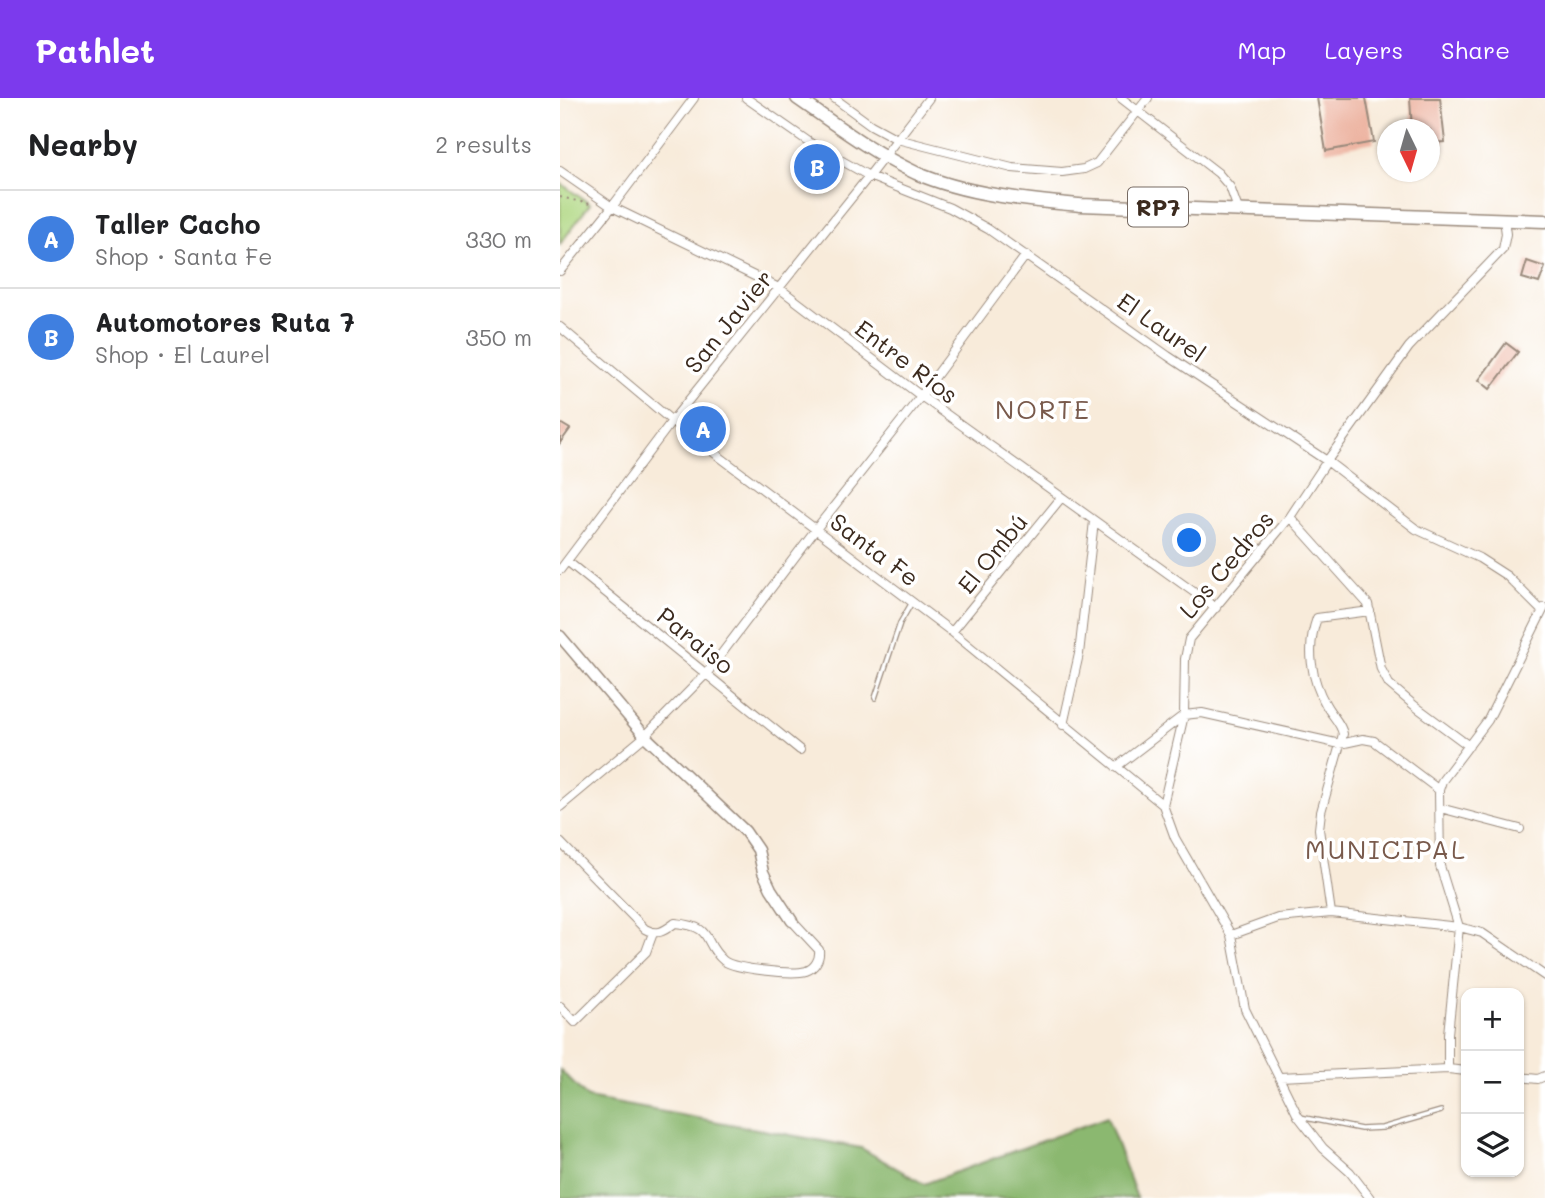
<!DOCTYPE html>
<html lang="en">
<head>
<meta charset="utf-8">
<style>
	:root { --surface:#fff; --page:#f2f2f2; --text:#202124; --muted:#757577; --line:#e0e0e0; --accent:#7c3aed }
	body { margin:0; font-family:Mali,sans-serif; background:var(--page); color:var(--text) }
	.controls { position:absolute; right:21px; bottom:21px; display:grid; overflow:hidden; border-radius:14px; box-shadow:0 2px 5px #0004 }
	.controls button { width:63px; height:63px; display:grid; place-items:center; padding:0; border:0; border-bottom:2px solid var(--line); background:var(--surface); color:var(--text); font:35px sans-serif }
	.compass { position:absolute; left:817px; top:21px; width:63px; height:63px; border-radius:50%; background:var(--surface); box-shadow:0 2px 5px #0004; rotate:175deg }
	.you { position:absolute; left:630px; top:443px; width:24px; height:24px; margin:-18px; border:5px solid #fff; border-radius:50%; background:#1a73e8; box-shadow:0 0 0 10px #1a73e833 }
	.badge { display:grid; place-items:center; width:46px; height:46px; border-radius:50%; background:var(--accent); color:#fff; font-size:23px; font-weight:700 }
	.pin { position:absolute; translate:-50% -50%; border:4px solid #fff; box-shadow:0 2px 7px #0006 }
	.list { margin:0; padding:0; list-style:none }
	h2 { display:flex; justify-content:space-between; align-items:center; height:91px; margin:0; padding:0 28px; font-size:30px }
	h2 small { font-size:23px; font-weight:400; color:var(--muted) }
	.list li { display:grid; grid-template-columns:46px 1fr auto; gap:21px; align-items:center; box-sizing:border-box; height:98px; padding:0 28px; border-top:2px solid var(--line) }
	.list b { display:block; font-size:26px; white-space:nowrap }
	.list p { margin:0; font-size:23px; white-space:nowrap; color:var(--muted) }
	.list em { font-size:23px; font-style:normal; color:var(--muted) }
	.icon { flex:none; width:38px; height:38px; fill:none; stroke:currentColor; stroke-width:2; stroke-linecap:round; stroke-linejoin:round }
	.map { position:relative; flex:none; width:985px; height:1100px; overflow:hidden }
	header { display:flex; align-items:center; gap:42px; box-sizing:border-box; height:98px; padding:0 35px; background:var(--accent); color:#fff }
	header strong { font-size:33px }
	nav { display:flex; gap:38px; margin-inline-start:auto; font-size:24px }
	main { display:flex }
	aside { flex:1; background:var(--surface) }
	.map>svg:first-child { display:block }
</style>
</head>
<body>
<header>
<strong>Pathlet</strong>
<nav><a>Map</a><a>Layers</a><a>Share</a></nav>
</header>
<main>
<aside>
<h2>Nearby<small>2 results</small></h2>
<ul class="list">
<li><span class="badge" style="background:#3f7fe0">A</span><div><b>Taller Cacho</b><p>Shop · Santa Fe</p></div><em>330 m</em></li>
<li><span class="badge" style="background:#3f7fe0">B</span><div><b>Automotores Ruta 7</b><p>Shop · El Laurel</p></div><em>350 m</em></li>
</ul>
</aside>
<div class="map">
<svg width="985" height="1100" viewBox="0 0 985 1100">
	<rect width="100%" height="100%" fill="#fff"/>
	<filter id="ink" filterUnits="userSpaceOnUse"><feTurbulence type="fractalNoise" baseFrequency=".0143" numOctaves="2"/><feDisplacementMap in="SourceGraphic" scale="14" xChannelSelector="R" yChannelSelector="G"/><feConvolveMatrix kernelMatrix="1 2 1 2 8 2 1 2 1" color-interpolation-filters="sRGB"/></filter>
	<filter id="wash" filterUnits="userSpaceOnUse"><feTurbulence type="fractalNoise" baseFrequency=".00686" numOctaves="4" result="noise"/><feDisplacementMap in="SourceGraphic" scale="28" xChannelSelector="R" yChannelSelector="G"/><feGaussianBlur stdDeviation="1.57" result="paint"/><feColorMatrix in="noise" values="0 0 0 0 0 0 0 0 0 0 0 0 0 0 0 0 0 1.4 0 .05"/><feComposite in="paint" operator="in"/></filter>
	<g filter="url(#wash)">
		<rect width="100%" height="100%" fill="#f8ebda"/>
		<path fill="#afd781" stroke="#758050" stroke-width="2" d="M 0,85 L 30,106 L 0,146 Z"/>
		<path fill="#8bb86f" stroke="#637146" stroke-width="2" d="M 0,972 L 28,1000 L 301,1050 L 364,1086 L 547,1019 L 577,1100 L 0,1100 Z"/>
		<g id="blocks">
			<path fill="#edb4a1" d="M 757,0 L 806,0 L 814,44 L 766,53 Z
				M 850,0 L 880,0 L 885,44 L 870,45 L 870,32 L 852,32 Z
				M 967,163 L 985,169 L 979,185 L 962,180 Z
				M 946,245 L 958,254 L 930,291 L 919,282 Z
				M 0,325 L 10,331 L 0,345 Z"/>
		</g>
	</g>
	<g filter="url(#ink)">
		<use href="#blocks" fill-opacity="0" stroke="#9a8a7c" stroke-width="2"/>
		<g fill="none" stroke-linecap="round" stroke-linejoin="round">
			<g stroke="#9a8a7c" stroke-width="6">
				<path id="service" d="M 315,600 L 340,525 L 351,506
					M 740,1019 L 801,1031 L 822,1030 L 881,1013"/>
			</g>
			<g stroke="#9a8a7c" stroke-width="10">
				<path id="minor" d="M 186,0 L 252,46 L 309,78 L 390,110 L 428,131 L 608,258 L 767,363 L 856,431 L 919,460 L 947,478 L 982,513
					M 274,0 L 311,27 L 337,41 L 452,70 L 502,74 L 524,71 L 537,65 L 588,0
					M 561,0 L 658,75 L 670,89 L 678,111
					M 0,73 L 52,109 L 219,190 L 361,298 L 656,510
					M 0,173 L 52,109 L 134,0
					M 0,229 L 112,323 L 392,534 L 603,707
					M 730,419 L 808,506 L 821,571 L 829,586 L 855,608 L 909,648
					M 7,463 L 240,652
					M 0,472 L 112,323 L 309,78 L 369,0
					M 392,534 L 501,400
					M 503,627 L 519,556 L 534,423
					M 556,669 L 624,617 L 642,615 L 780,646 L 803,641 L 814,643 L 879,692
					M 0,709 L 85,638 L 147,575 L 256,431 L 361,298 L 466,157
					M 880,710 L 960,731
					M 0,744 L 85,831 C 98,838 104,833 115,825 C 157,829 140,843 164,863 C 175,871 233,877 246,873 C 255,870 260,861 259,852 L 232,823
					M 771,815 L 759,731 L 761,714 L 783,636 C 781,625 772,618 766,607 C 751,581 746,550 757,520 L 810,513
					M 671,837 L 718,820 L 771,815 L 899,829 L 922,835 L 985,878
					M 0,908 L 15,924 L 86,854 L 93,835
					M 888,971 L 888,936 L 899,829 L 880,768 L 879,692 L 882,683 L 928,622 L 984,510
					M 720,979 L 888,971 L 906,973
					M 959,979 L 978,981 L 985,978
					M 810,1100 L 790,1074 L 763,1050 L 738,1018 L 685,911 L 671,837 L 615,740 L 603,707 L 624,617 L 625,561 L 629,541 L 730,419 L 767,363 L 849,249 L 943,151 L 946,136 L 944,121"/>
			</g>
			<g stroke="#9a8a7c" stroke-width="13">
				<path id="secondary" d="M 0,538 L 85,638 L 185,733 L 198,752 L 203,774 L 211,791 L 232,823"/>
			</g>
			<g stroke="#9a8a7c" stroke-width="15">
				<path id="primary" d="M 237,0 C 276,27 313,55 356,75 C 407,97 466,102 520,107 L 985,123"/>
			</g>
			<path stroke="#9a8a7c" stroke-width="2" stroke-dasharray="2 5" stroke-linecap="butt" d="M 0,99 L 30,106"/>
			<use href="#service" stroke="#fff" stroke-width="3.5"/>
			<use href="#minor" stroke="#fff" stroke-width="8"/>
			<use href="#secondary" stroke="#fff" stroke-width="10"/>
			<use href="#primary" stroke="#fff" stroke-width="12"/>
		</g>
	</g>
	<g text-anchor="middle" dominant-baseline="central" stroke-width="7" stroke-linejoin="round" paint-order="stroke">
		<rect fill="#fff" stroke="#766a62" stroke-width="2" x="568" y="89.5" width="60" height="39" rx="5"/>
		<g font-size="23" font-weight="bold" fill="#3b2a1e">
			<text x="598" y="109">RP7</text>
		</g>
		<g font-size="24" fill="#3b2a1e" stroke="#fff">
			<text transform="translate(168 223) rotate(-51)">San Javier</text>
			<text transform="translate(602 229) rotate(35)">El Laurel</text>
			<text transform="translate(347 263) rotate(37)">Entre Ríos</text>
			<text transform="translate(315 451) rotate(37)">Santa Fe</text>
			<text transform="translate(432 455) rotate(-51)">El Ombú</text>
			<text transform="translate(666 466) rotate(-50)">Los Cedros</text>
			<text transform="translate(136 542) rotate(39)">Paraiso</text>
		</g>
		<g font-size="26" letter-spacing="2" fill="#795a4c" stroke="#fff">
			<text x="483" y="311">NORTE</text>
			<text x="826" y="751">MUNICIPAL</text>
		</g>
	</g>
</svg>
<div class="controls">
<button>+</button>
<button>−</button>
<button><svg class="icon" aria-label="layers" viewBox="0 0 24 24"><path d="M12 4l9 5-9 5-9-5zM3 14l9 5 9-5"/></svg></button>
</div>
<svg class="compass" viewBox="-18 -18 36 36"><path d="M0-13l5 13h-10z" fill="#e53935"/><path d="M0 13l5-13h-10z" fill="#757577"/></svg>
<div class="you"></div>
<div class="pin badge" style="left:143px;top:331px;background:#3f7fe0">A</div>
<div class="pin badge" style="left:257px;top:69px;background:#3f7fe0">B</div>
</div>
</main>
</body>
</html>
